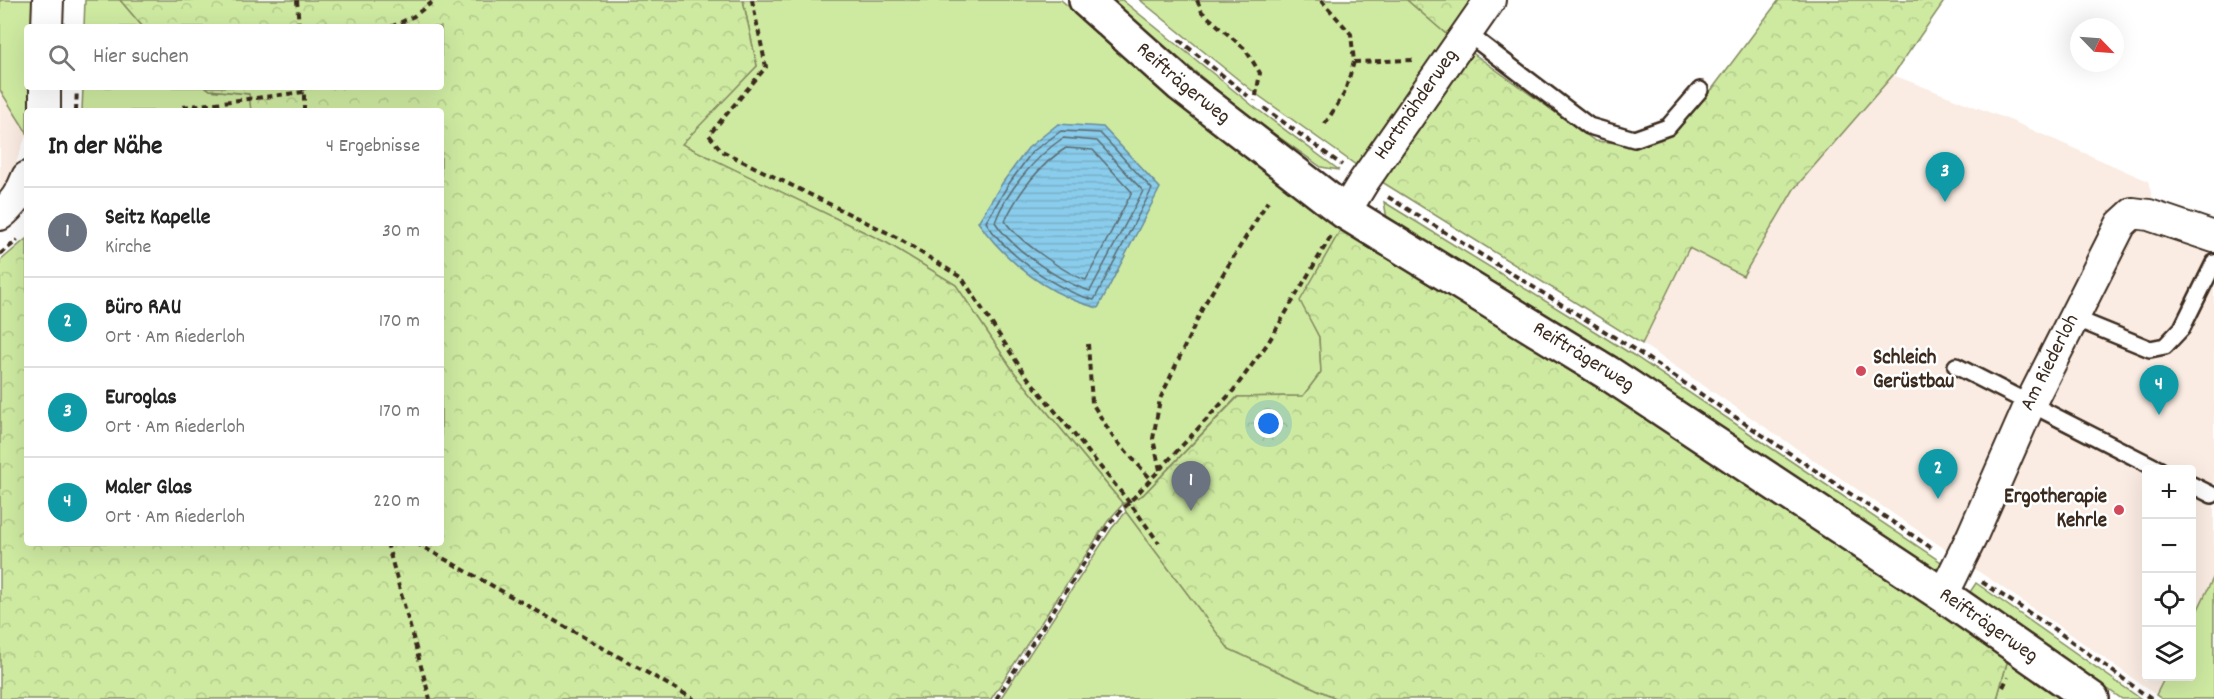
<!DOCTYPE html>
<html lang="de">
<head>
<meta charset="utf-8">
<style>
	:root { --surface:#fff; --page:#f6f6f6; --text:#222; --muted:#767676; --line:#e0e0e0; --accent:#111827 }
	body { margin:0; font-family:Dekko,sans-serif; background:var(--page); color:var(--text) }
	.controls { position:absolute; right:18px; bottom:18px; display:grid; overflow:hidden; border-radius:6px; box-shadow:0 6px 24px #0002 }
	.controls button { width:54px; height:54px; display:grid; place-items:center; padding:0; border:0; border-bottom:2px solid var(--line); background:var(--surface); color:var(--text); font:30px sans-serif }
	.compass { position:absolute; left:2070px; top:18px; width:54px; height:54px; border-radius:50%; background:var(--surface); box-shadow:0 6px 24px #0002; rotate:115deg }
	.you { position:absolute; left:1269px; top:424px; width:21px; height:21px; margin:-15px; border:4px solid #fff; border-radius:50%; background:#1a73e8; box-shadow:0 0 0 9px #1a73e833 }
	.badge { display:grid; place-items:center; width:39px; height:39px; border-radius:50%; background:var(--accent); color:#fff; font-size:20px; font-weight:700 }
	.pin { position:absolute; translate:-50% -50px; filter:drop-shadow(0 2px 3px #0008) }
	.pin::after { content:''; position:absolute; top:32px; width:21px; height:18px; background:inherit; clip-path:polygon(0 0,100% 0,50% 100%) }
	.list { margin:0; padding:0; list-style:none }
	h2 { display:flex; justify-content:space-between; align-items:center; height:78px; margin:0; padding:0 24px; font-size:26px }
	h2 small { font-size:20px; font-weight:400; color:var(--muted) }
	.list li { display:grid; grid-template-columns:39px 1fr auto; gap:18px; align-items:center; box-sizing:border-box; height:90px; padding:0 24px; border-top:2px solid var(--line) }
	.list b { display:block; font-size:22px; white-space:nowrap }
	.list p { margin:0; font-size:20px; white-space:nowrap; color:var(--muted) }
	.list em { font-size:20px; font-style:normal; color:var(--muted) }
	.icon { flex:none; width:33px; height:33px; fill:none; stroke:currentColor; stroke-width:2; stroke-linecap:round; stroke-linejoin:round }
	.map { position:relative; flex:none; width:2214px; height:699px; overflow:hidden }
	.search { position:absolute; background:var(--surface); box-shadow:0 6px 24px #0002; left:24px; top:24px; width:420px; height:66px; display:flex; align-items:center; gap:15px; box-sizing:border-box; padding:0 21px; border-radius:6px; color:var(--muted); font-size:22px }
	.panel { position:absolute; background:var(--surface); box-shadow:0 6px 24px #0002; left:24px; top:108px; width:420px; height:438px; border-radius:6px }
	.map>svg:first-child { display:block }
</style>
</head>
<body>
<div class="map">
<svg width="2214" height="699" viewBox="0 0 2214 699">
	<defs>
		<pattern id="forest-crowns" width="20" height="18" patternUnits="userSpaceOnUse" patternTransform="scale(1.5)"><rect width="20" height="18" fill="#ceeaa1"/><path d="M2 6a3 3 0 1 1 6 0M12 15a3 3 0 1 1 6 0" fill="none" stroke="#b2c98a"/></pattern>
		<pattern id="water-rules" width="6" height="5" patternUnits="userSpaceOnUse" patternTransform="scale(1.5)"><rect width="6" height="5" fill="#89cceb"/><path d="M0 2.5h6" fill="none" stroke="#77afc9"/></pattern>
	</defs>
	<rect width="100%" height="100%" fill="#fff"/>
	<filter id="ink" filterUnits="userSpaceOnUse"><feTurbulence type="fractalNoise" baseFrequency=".0167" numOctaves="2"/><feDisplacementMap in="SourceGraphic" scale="12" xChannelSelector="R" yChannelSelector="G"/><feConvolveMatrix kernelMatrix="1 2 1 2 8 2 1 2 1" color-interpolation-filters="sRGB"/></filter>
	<g filter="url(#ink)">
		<path fill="#faece2" d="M 1893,75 L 2012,121 L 2148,181 L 2153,200 L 2214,222 L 2214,576 L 2192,622 L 2192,470 L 2146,470 L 2146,676 L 2165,677 L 2156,695 L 2062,628 L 1642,344 L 1689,247 L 1743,276 L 1794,189 Z
			M 0,90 L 27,133 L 12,174 L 0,192 Z"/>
		<path fill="#ceeaa1" stroke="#848a60" stroke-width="1.5" d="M 0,0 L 40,0 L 37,27 L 27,27 L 27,87 L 31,87 L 29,111 L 27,111 L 27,133 L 0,90 Z
			M 85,0 L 120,0 L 143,27 L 84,27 Z
			M 743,0 L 1061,0 L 1173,95 L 1341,229 L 1301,301 L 1319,337 L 1321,372 L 1303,396 L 1237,397 L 1143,495 L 1123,504 L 1014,372 L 956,285 L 887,243 L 681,144 L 757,66 Z
			M 1109,0 L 1122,0 L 1253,106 L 1339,170 L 1321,167 L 1245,113 Z
			M 1140,0 L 1407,0 L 1453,40 L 1363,170 L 1255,93 Z
			M 83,87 L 206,87 L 210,90 L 250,94 L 251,111 L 82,111 Z
			M 1384,202 L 1633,355 L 1944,564 L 1938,572 L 1387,219 Z
			M 1126,512 L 1229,649 L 1338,699 L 1000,699 L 1112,528 Z
			M 2214,576 L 2214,699 L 2162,699 L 2156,695 L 2165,677 L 2192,676 L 2192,622 Z
			M 1976,583 L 2141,699 L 2122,699 L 1970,592 Z
			M 2008,659 L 2065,699 L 1997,699 Z"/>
		<path fill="url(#forest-crowns)" stroke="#848a60" stroke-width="1.5" d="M 120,0 L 743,0 L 757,66 L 682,144 L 887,243 L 956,285 L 1014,372 L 1123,504 L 1143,495 L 1238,397 L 1303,396 L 1321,372 L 1319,337 L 1300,301 L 1341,229 L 1600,388 L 2008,659 L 1997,699 L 1338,699 L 1229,649 L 1126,512 L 1123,504 L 1108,521 L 991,699 L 0,699 L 0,261 L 27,238 L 27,543 L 441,543 L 441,111 L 251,111 L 249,94 L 210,90 L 206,87 L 441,87 L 441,27 L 143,27 Z
			M 1407,0 L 1482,0 L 1453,40 Z
			M 1779,0 L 1945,0 L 1893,75 L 1794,189 L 1743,276 L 1689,248 L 1642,344 L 1374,177 L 1467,49 L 1595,141 L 1631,144 L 1674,131 L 1709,93 Z"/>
		<path fill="url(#water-rules)" stroke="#6a8b99" stroke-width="1.5" d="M 1058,124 L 1103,127 L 1160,188 L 1098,308 C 1087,305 1076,302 1067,297 C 1032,282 999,252 978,222 L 1003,182 L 1028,148 Z"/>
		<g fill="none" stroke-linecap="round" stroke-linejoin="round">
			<path stroke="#5a6b70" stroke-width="1.5" d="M 1061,131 L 1100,133 L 1152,189 L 1094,300 C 1058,291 1005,254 986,222 L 1008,185 L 1032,152 Z
				M 1063,138 L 1097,141 L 1143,191 L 1090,291 C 1060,282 1011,248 995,222 C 1006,192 1036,156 1063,138 Z
				M 1066,148 L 1093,150 L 1132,192 L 1086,280 C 1066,274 1016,239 1005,221 C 1018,193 1040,164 1066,148 Z"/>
			<g stroke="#3b2a1e" stroke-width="20">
				<path id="lane" d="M 1467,33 L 1589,126 L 1634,139 L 1668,127 L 1700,90
					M 2074,318 L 2150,349 L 2165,346 L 2182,328 L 2214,263
					M 1956,366 L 2160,470
					M 2192,485 L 2212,495"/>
			</g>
			<g stroke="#3b2a1e" stroke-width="34">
				<g id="street">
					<path d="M 47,27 L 48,0"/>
					<path d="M 45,111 L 45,87"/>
					<path id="s1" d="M 1345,212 L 1364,181 L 1490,0"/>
					<path d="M 0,215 C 12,206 22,191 27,177"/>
					<path id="s2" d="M 1943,595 L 1972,536 L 2030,404 L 2121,224 L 2133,213 L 2149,215 L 2214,237"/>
				</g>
			</g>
			<g stroke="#3b2a1e" stroke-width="38">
				<g id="secondary">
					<path id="s3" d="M 1086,0 L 1181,85 L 1345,212 L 1608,373 L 1943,595 L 2092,699"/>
				</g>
			</g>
			<path stroke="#3b2a1e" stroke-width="4" stroke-dasharray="6 4.5" stroke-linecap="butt" d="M 297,0 L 299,27
				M 752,0 L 766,67 L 709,135 L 722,151 L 896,237 L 962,278 L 1024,373 L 1129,502 L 1159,543
				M 1197,0 L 1202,12 L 1245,49 L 1260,73 L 1255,101
				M 1321,0 L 1351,34 L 1354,62 L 1344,94 L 1323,127
				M 391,27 L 414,16 L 435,0
				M 1179,40 L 1248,96
				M 1354,62 L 1413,60
				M 183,107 L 304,92
				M 1264,108 L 1342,165
				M 76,111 L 77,87
				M 304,111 L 304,87
				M 1388,197 L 1635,350 L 1933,549
				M 0,254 L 18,240
				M 1088,344 L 1092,403 L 1113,437 L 1151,479
				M 1160,470 L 1153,439 L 1160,399 L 1204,305 L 1268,201
				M 387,543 L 430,699
				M 416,543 L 694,699
				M 1982,582 L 2060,633 L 2151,699
				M 2003,687 L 2008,677
				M 996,699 L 1110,523 L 1233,391 L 1268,343 L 1331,236"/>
			<use href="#lane" stroke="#fff" stroke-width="15"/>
			<use href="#street" stroke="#fff" stroke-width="30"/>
			<use href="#secondary" stroke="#fff" stroke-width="33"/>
		</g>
	</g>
	<g fill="#d1495b" stroke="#fff" stroke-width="2">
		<circle cx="1861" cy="371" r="6"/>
		<circle cx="2119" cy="510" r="6"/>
	</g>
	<g text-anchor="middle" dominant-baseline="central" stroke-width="5" stroke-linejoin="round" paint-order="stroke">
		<g font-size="21" fill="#3b2a1e" stroke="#fff">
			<text stroke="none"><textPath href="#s3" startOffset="128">Reifträgerweg</textPath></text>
			<text stroke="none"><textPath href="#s1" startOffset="129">Hartmähderweg</textPath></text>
			<text stroke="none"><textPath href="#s3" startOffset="614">Reifträgerweg</textPath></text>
			<text stroke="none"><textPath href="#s2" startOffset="256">Am Riederloh</textPath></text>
			<text stroke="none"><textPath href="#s3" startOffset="1100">Reifträgerweg</textPath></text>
		</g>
		<g font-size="21" font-weight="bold" fill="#3b2a1e" stroke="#fff" text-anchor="start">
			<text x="1873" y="359">Schleich<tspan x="1873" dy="24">Gerüstbau</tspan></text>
			<text x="2107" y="498" text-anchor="end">Ergotherapie<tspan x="2107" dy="24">Kehrle</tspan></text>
		</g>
	</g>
</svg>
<div class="controls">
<button>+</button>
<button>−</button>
<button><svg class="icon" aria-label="locate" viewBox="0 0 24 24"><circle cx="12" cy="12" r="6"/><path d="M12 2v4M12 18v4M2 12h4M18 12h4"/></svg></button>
<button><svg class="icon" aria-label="layers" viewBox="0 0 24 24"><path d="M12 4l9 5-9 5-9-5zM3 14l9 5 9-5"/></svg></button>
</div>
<svg class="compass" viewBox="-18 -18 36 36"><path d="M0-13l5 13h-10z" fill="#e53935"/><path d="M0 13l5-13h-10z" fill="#767676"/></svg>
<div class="you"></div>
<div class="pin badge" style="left:1191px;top:511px;background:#6b7280">1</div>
<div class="pin badge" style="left:1938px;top:499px;background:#0f9aa8">2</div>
<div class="pin badge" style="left:1945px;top:202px;background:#0f9aa8">3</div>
<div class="pin badge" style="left:2159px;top:415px;background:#0f9aa8">4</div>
<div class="search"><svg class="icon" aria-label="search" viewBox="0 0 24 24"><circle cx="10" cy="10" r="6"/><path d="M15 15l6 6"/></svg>Hier suchen</div>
<section class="panel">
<h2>In der Nähe<small>4 Ergebnisse</small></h2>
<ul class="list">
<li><span class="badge" style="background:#6b7280">1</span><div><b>Seitz Kapelle</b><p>Kirche</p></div><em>30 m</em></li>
<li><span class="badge" style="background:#0f9aa8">2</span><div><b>Büro RAU</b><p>Ort · Am Riederloh</p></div><em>170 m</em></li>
<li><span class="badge" style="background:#0f9aa8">3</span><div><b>Euroglas</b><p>Ort · Am Riederloh</p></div><em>170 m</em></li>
<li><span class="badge" style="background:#0f9aa8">4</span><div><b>Maler Glas</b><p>Ort · Am Riederloh</p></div><em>220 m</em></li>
</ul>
</section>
</div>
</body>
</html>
